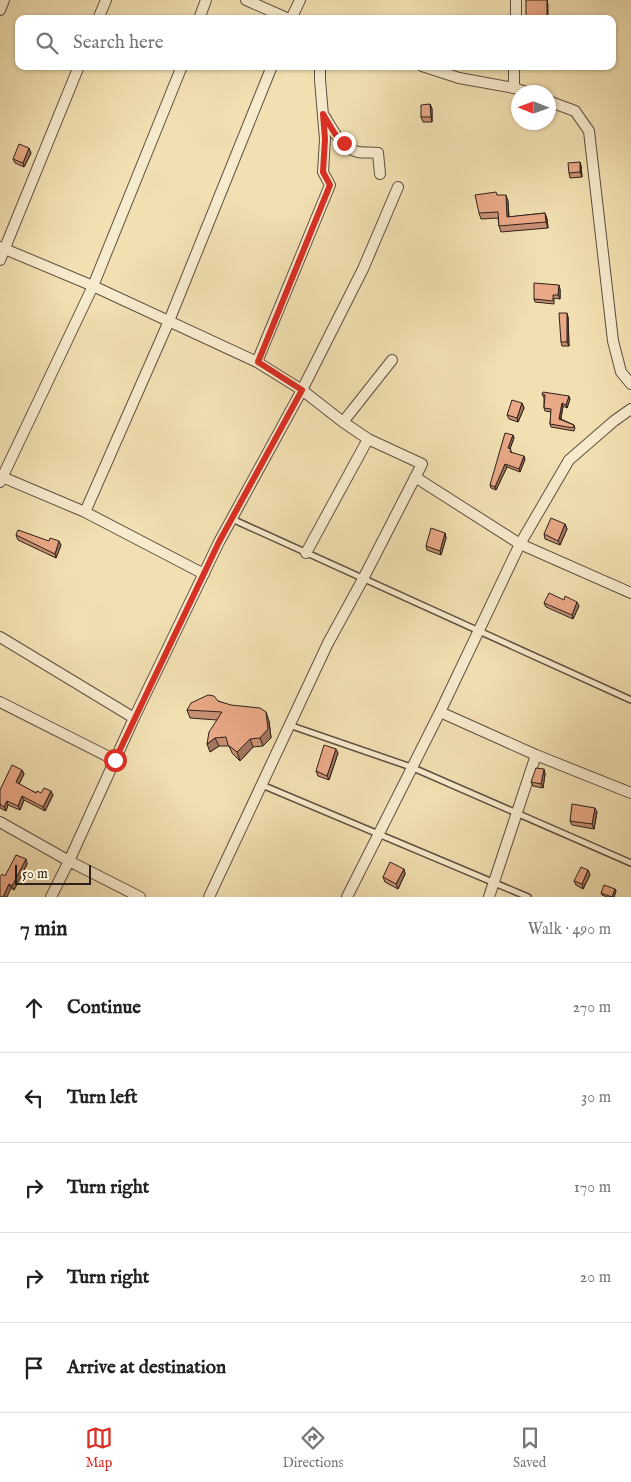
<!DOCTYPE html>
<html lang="en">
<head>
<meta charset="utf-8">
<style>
	:root { --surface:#fff; --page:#f2f2f2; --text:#222; --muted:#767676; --line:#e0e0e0; --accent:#d93025 }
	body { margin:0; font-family:"IM FELL English",serif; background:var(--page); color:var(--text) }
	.compass { position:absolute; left:511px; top:85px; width:45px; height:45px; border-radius:50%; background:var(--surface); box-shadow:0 1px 4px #0004; rotate:271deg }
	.scale { position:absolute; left:15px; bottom:12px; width:76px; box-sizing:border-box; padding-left:5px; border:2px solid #2c201a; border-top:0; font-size:14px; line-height:18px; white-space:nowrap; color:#2c201a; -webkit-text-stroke:4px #f7ebcd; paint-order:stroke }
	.stop { position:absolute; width:15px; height:15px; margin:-11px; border:4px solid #d93025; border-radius:50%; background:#fff }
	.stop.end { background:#d93025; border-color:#fff; box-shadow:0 1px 5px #0008 }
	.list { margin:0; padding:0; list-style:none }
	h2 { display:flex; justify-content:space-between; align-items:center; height:65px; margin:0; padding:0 20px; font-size:21px }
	h2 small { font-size:16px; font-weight:400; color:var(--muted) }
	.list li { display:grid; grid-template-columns:32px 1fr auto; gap:15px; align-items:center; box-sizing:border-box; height:90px; padding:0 20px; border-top:1px solid var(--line) }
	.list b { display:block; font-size:19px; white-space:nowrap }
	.list em { font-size:16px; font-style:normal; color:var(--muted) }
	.icon { flex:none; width:28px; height:28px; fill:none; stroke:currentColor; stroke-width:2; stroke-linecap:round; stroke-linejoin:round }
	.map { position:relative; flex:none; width:631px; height:897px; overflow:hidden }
	.search { position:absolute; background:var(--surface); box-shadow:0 1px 4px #0004; left:15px; right:15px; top:15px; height:55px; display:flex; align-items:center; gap:12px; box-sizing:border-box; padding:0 18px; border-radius:10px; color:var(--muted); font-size:19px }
	.sheet { height:515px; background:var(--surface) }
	nav { display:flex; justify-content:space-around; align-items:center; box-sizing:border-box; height:70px; border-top:1px solid var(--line); background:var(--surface); font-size:14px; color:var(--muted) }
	nav a { display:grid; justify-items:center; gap:2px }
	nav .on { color:var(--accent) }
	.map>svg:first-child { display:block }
</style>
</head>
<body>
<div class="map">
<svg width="631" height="897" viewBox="0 0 631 897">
	<rect width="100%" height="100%" fill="#f2e0b2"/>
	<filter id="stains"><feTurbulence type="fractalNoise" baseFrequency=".004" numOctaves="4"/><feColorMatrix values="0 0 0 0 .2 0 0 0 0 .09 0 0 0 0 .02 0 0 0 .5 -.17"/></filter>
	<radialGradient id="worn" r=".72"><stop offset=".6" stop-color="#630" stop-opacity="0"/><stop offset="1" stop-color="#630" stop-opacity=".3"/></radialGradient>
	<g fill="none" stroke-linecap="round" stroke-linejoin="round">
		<g stroke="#5e5040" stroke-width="8">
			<path id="lane" d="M 232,519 L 631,700
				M 289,725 L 411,767 L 631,863
				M 262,785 L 528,897"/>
		</g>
		<g stroke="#5e5040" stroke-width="12">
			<path id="street" d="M 246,0 L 289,19
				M 0,10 L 4,0
				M 98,19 L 106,0
				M 199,19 L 206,0
				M 291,19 L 300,0
				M 516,19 L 516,0
				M 422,66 L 459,78 L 514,88 L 526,92
				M 514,88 L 514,66
				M 548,101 L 575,111 L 589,131 L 613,341 L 621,372 L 631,384
				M 325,117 C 333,130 342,149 358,152 C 364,153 372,152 378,153 L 380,174
				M 0,247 L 93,286 L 257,362 L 302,390 L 343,422 L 368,439 L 422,464 L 363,579 L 328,643 L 209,897
				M 0,260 L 79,66
				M 257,362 L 330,185 L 323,172 L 325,139 L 320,80 L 320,66
				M 343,422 L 392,360
				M 0,476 L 85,512 L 204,574
				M 415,477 L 520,544 L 631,593
				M 0,482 L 93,286 L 182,66
				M 85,512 L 169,321 L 272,66
				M 306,553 L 368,439
				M 0,637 L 134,718
				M 0,702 L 115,760
				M 440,712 L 536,755 L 631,793
				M 0,822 L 69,861 L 140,897
				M 51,897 L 69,861 L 134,718 L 219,542 L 302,390 L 363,269 L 398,187
				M 347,897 L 440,712 L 520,544 L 569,460 L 614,421 L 631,409
				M 489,897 L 536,755"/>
		</g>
		<use href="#lane" stroke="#f7ebcd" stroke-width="5"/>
		<use href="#street" stroke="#f7ebcd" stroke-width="10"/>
	</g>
	<path fill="#c89073" stroke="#2c201a" d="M 430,104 L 432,109 L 432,122 L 423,122 L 421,117 Z
		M 31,153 L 24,167 L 15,163 L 13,159 Z
		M 580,162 L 581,166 L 582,177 L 570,178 L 569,173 Z
		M 497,195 L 508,201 L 509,217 L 545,213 L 547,219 L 548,228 L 501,232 L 499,226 L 498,218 L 481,219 L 479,213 Z
		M 560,289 L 560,299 L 554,298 L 554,304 L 535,302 L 534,299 Z
		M 568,317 L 569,346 L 562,346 L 561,342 Z
		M 542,394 L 570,399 L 567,408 L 563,406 L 561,419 L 574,425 L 575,428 L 574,431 L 551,427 L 550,424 L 551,412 L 545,411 L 544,408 L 544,398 Z
		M 522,403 L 524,408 L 518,422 L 509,419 L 507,415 Z
		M 513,435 L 514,438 L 510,449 L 512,453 L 525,459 L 520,472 L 507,467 L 496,490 L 491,488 L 490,485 Z
		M 565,524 L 567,529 L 560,545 L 545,539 L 544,534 Z
		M 445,533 L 446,538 L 441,555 L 427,550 L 426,546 Z
		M 16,535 L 61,545 L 56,558 L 18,540 Z
		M 544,603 L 579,606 L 573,619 L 546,607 Z
		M 218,701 L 269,721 L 271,738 L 263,746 L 253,747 L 240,761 L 232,753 L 229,746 L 219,746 L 210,752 L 217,720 L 190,718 L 187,710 Z
		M 338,753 L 329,780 L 318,776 L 316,771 Z
		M 544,769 L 545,774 L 543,788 L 533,786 L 531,782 Z
		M 22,770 L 24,774 L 19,784 L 36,793 L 53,795 L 45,811 L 24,800 L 20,810 L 8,805 L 6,811 L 0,808 L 0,790 Z
		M 597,812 L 594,829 L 572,825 L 570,821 Z
		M 26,859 L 27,864 L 14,890 L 11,888 L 5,876 Z
		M 404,869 L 405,874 L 398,889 L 385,882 L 383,877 Z
		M 588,870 L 590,875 L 583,889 L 576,885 L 574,881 Z
		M 615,889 L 616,891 L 614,897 L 607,897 L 602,895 L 601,893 Z"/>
	<path fill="#a3765e" stroke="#2c201a" d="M 547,0 L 548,5 L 548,19 L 547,19 Z
		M 430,104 L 432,109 L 432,122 L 431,117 Z
		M 29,148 L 31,153 L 24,167 L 23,163 Z
		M 580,162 L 581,166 L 582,177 L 580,172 Z
		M 506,195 L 508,201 L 509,223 L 507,217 Z
		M 545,213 L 547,219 L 548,228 L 546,222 Z
		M 559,285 L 560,289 L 560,299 L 558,295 Z
		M 567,313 L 568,317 L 569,346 L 567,342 Z
		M 569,396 L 570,399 L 567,408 L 566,405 Z
		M 522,403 L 524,408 L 518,422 L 517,418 Z
		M 562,403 L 563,406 L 560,422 L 559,419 Z
		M 513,435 L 514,438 L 509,451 L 508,448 Z
		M 524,456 L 525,459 L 520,472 L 519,469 Z
		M 505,464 L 507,467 L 496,490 L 495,487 Z
		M 565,524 L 567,529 L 560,545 L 558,541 Z
		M 445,533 L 446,538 L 441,555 L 440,551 Z
		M 59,541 L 61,545 L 56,558 L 55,554 Z
		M 577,602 L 579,606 L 573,619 L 572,615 Z
		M 266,712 L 269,721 L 271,738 L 263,746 L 260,738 Z
		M 215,738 L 219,746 L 210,752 L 207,744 Z
		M 250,739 L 253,747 L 240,761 L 237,752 Z
		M 336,749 L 338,753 L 329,780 L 327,776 Z
		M 544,769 L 545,774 L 543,788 L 541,784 Z
		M 22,770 L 24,774 L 18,786 L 16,782 Z
		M 51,791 L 53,795 L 45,811 L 43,807 Z
		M 22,796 L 24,800 L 20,810 L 18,806 Z
		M 7,801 L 8,805 L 6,811 L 4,807 Z
		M 595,808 L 597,812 L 594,829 L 592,824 Z
		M 26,859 L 27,864 L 14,890 L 12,886 Z
		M 404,869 L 405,874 L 398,889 L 396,884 Z
		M 588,870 L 590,875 L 583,889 L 582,884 Z
		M 9,884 L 11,888 L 7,897 L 3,897 Z
		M 615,889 L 616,891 L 614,897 L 612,897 Z"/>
	<path fill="#e9a886" stroke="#2c201a" d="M 526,0 L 547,0 L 547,18 L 526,18 Z
		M 430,104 L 431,117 L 421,117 L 421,105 Z
		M 19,144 L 29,148 L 23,163 L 13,159 Z
		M 580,162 L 580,172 L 569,173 L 568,163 Z
		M 496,192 L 497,195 L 506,195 L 507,217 L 545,213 L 546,222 L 499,226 L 498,212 L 479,213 L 475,195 Z
		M 534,283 L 559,285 L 558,295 L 553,295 L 553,301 L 534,299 Z
		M 559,313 L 567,313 L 567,342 L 561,342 Z
		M 543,392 L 569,396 L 566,405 L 562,403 L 559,419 L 574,425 L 573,428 L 550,424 L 551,409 L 544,408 L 545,395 L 542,394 Z
		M 512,400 L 522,403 L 517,418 L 507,415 Z
		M 505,433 L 513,435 L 508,448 L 511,449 L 510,452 L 524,456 L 519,469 L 505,464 L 495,487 L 490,485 Z
		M 551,518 L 565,524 L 558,541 L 544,534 Z
		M 431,528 L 445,533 L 440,551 L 426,546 Z
		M 18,530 L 49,541 L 50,538 L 59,541 L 55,554 L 16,535 Z
		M 549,593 L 564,600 L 565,596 L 577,602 L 572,615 L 544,603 Z
		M 208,695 L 214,696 L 218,701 L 231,705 L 260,708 L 266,712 L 268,729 L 260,738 L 250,739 L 237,752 L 228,745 L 226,737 L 215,738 L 207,744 L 209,732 L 222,712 L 187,710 L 191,703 Z
		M 324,745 L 336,749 L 327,776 L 316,771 Z
		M 12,765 L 22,770 L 16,782 L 36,793 L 37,791 L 41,793 L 44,788 L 51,791 L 43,807 L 22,796 L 18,806 L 7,801 L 4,807 L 0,804 L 0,790 Z
		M 536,768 L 544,769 L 541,784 L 531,782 Z
		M 572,804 L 595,808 L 592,824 L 570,821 Z
		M 16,855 L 26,859 L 12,886 L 9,884 L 3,897 L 0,897 L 0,877 L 2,874 L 5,876 Z
		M 390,862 L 404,869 L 396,884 L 383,877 Z
		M 581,867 L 588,870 L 582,884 L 574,881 Z
		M 604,885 L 615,889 L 612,897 L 601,893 Z"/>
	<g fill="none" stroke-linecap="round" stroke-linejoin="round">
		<path stroke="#d93025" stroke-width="6" d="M 115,760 L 219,542 L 302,390 L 258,362 L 330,185 L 323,172 L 325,139 L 323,114 L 335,134 L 344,143"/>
	</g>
	<rect width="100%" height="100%" filter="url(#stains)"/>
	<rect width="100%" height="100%" fill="url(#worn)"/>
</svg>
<svg class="compass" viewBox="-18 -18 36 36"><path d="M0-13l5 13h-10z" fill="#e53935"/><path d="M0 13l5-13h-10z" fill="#767676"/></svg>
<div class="scale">50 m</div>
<div class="stop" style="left:115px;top:760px"></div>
<div class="stop end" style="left:344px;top:143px"></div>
<div class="search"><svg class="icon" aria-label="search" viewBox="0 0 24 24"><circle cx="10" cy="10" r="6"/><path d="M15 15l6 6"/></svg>Search here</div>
</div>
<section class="sheet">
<h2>7 min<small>Walk · 490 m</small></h2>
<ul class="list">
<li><svg class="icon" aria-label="ahead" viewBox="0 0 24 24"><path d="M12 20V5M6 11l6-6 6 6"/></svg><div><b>Continue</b></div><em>270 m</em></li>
<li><svg class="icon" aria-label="left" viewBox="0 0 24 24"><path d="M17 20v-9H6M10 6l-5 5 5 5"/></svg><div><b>Turn left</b></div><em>30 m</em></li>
<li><svg class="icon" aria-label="right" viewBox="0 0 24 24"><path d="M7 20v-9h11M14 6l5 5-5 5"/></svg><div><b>Turn right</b></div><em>170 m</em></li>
<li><svg class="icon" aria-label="right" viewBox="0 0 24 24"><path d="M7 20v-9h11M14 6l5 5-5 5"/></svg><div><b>Turn right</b></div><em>20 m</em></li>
<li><svg class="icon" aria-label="arrive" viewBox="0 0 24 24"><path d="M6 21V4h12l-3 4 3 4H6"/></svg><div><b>Arrive at destination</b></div></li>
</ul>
</section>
<nav>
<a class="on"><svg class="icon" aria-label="map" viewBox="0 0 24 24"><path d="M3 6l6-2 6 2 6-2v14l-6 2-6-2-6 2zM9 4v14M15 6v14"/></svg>Map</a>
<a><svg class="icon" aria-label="directions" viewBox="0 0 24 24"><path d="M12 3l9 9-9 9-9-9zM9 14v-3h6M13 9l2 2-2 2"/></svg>Directions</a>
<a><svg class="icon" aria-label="saved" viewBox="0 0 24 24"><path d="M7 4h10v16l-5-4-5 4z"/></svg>Saved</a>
</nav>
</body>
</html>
